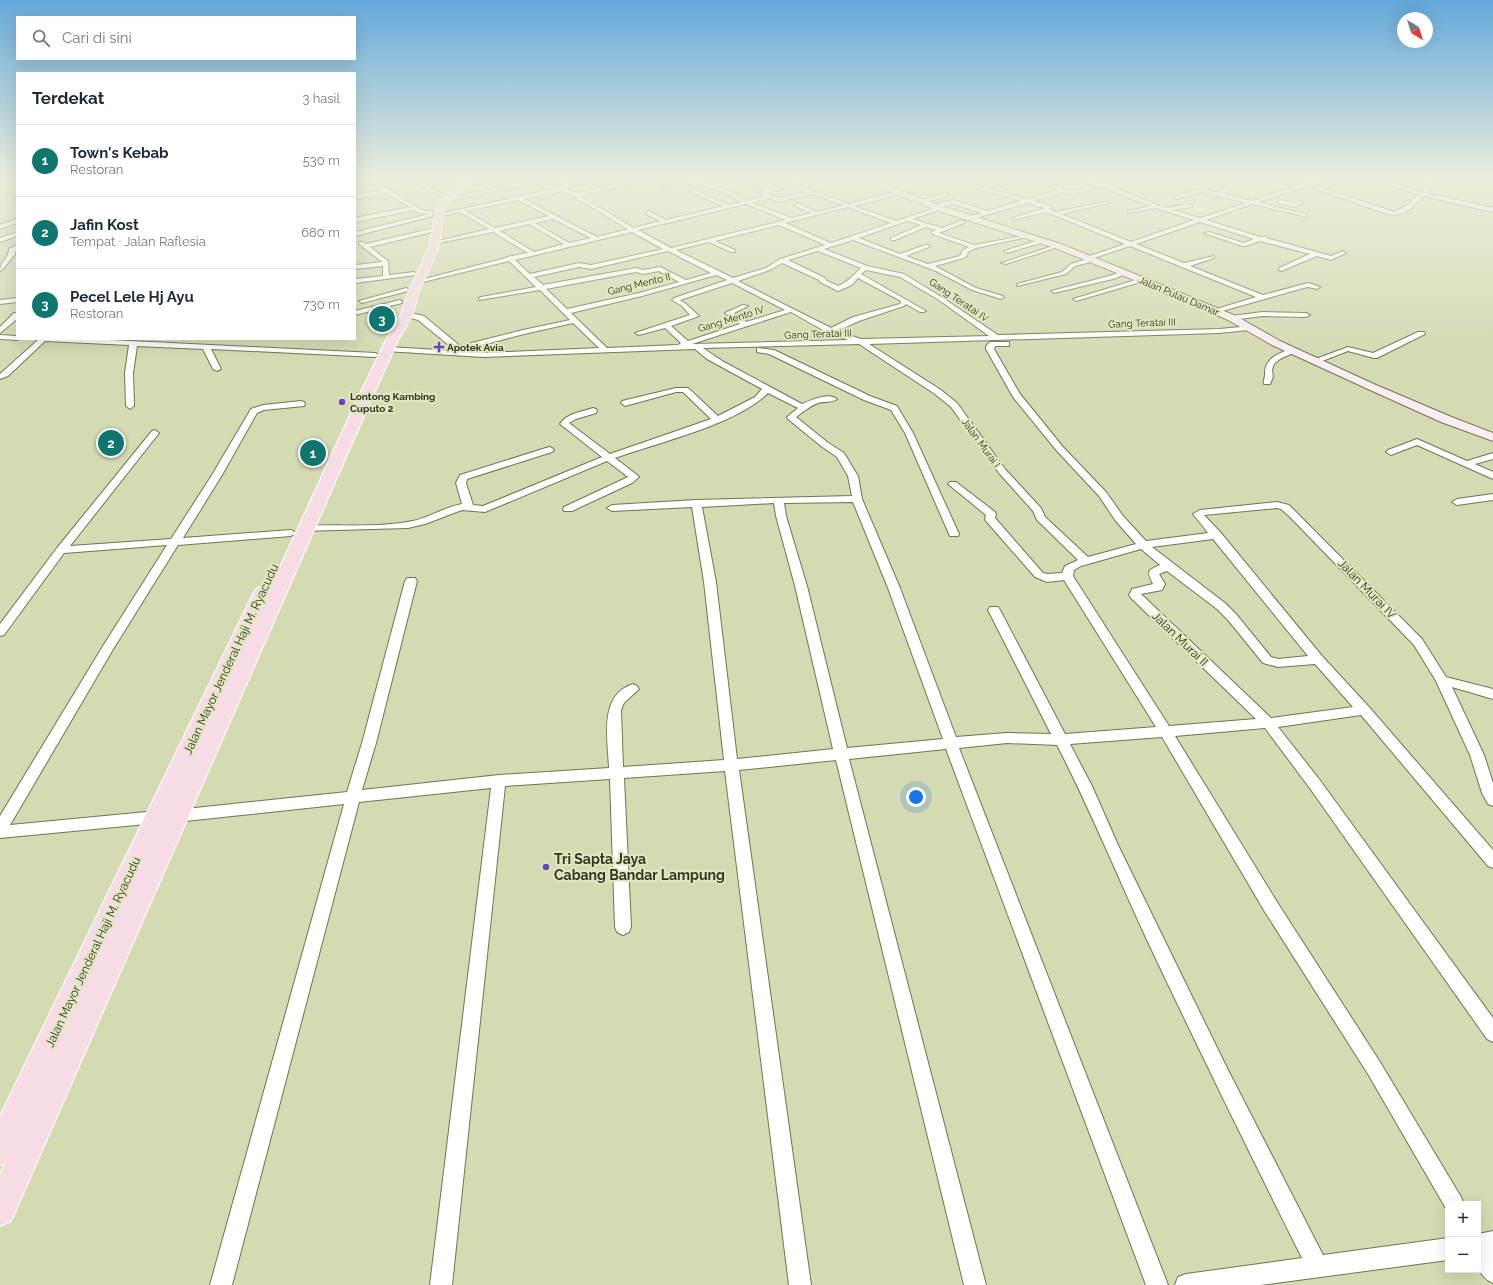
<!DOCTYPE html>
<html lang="id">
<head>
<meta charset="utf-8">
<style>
	:root { --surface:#fff; --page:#f2f2f3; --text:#1f2937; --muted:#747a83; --line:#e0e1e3; --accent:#0f766e }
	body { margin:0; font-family:Raleway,sans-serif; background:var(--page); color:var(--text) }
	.controls { position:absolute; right:12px; bottom:12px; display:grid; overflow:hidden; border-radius:0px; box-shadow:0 4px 16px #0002 }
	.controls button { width:36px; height:36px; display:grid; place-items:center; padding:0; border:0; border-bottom:1px solid var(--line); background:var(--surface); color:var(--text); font:20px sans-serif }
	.compass { position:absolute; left:1397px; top:12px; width:36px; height:36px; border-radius:50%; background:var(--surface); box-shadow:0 4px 16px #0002; rotate:142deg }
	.you { position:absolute; left:916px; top:797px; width:14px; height:14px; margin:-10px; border:3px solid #fff; border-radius:50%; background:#1a73e8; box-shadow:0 0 0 6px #1a73e833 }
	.badge { display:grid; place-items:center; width:26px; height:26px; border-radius:50%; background:var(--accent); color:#fff; font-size:13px; font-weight:700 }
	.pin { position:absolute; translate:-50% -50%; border:2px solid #fff; box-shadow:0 1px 4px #0006 }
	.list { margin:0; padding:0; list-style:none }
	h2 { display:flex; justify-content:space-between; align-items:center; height:52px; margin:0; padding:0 16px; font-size:17px }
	h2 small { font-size:13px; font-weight:400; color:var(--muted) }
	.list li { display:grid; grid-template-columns:26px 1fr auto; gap:12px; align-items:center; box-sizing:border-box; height:72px; padding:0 16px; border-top:1px solid var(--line) }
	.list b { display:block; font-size:15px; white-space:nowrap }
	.list p { margin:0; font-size:13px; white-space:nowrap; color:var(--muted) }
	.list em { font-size:13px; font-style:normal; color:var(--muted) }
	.icon { flex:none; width:22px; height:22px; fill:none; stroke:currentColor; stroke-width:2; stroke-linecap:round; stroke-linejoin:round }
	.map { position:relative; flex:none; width:1493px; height:1285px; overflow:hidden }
	.search { position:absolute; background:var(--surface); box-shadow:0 4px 16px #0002; left:16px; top:16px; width:340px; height:44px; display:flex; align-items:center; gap:10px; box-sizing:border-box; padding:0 14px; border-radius:0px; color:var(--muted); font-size:15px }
	.panel { position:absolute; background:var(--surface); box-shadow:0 4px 16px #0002; left:16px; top:72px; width:340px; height:268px; border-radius:0px }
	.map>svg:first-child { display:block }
</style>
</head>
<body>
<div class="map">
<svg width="1493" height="1285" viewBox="0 0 1493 1285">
	<rect width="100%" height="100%" fill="#d4dab2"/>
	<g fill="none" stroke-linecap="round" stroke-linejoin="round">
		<g stroke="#717550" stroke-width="2">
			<path id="street" d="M 363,177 L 369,177 L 422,210 L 433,212 L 434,213 L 431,215 L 433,216 L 355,236 L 355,232 L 429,214 L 419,213 L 414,210 L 355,222 L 355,218 L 410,207 L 386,193 L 355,199 L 355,195 L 383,190 Z
				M 405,177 L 411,177 L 446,196 L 441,197 Z
				M 446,177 L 453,177 L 463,183 L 458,184 Z
				M 549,177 L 555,177 L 563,181 L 585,178 L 585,180 L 567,184 L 570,186 L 568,189 L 576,193 L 650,177 L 661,177 L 580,196 L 634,228 L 660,221 L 646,214 L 646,212 L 648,211 L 666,220 L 723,206 L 690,192 L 689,191 L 692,189 L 729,205 L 742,202 L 725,193 L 696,183 L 663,190 L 663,188 L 690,182 L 680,177 C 701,177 729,191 747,201 L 765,196 L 759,193 L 760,191 L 765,190 L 736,177 L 743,177 L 770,188 L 814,177 L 823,177 L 797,185 L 849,204 L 899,191 L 902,193 L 901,194 L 854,206 L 896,221 L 935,208 L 932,206 L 933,205 L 953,200 L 988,211 L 1021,201 L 938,177 L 947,177 L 984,187 L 1004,181 L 1006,182 L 1006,184 L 989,189 L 1027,199 L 1059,190 L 1023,177 L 1031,177 L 1066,190 L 1074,191 L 1095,185 L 1073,177 C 1104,177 1135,199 1164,207 C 1171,209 1183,203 1192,205 L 1192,207 L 1172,210 L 1200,218 L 1246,203 L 1202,192 L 1177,199 L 1175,198 L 1175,196 L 1202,188 L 1219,193 C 1228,184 1234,177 1246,177 L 1235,183 L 1224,194 L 1252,201 L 1302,184 L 1285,177 L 1293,177 L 1307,182 L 1348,177 L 1346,180 L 1313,185 L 1395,212 L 1406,206 L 1418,195 L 1366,177 L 1374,177 L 1421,192 L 1427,184 L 1402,177 L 1411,177 L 1429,182 L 1433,177 L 1438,177 L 1434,185 L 1426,193 L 1493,208 L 1493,212 L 1423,196 C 1411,210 1403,218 1384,213 L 1307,186 L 1258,202 L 1307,215 L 1307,217 L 1252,204 L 1206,220 L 1260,237 L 1266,236 L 1266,238 L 1331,256 L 1343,251 L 1346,253 L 1331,260 L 1317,256 L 1281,271 L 1279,270 L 1279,268 L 1310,254 L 1260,241 L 1246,246 L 1242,246 L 1204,233 L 1209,232 L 1244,243 L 1254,239 L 1200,222 L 1136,244 L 1184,263 L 1214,256 L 1214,258 L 1190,266 L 1263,295 L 1308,283 L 1320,287 L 1317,289 L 1308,287 L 1300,289 L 1215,313 L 1213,312 L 1213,310 L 1256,297 L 1130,246 L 1094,258 L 1096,260 L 1095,261 L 1075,266 L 1066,274 L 1017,286 L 1017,284 L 1062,272 L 1071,264 L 1087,259 L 1087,257 L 1125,244 L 1046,212 L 1013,220 L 1013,218 L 1045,208 L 1027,203 L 969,220 L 967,219 L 967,217 L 982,213 L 953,204 L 940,207 L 941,209 L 913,219 L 942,228 L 960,221 L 964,221 L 964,223 L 939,233 L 974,245 L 1027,235 L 1027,237 L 976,248 L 968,252 L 967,256 L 964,258 L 935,266 L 976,288 L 1003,296 L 1004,297 L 1001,299 L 972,290 L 936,271 L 853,240 L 824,249 L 867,266 L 904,274 L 943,298 L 998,335 L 1219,329 L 1252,326 L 1253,328 L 1249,330 L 1219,333 L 869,344 L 941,390 L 957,403 L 1005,469 L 1041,508 L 1045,517 L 1088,557 L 1136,544 L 1115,520 L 1099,496 L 1057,451 L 1013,397 L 986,349 L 986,346 L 990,342 L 1009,342 L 1009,346 L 995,346 L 994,349 L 1020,394 L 1063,447 L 1106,492 L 1123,516 L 1146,541 L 1208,533 L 1193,514 L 1200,510 L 1277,502 L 1289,505 L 1422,639 L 1446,677 L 1493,689 L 1493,699 L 1452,687 L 1484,755 L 1493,783 L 1493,806 L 1488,804 L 1482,793 L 1470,755 L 1436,681 L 1414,645 L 1290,517 L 1281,509 L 1277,508 L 1204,515 L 1221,533 L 1322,656 L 1369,707 L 1493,850 L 1493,868 L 1488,866 L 1361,715 L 1278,727 L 1319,779 L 1493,1018 L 1493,1042 L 1487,1039 L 1309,787 L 1265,728 L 1175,736 L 1277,902 L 1380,1062 L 1461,1197 L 1464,1204 L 1448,1204 L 1448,1212 L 1368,1074 L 1265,912 L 1162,737 L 1070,744 L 1092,786 L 1118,845 L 1227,1068 L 1323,1255 L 1448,1238 L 1448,1260 L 1260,1285 L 1175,1285 L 1178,1277 L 1186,1274 L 1302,1258 C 1249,1152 1197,1046 1147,940 C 1117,875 1090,809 1057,745 L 1007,743 L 959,748 L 1168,1285 L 1146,1285 L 946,749 L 849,759 L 986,1285 L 964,1285 L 836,760 L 739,770 L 811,1285 L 789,1285 L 725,771 L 624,778 L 631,927 L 629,932 L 623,935 L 617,932 L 615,927 L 610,779 L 505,786 L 452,1285 L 430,1285 L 491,788 L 359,802 L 232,1285 L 210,1285 L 344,804 L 176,822 L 171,820 L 169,816 L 171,812 L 176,810 L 347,792 L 362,743 L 405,581 L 407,578 L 415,578 L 417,581 L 376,743 L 362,790 L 499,775 L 609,768 C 608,740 598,695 633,684 L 637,686 L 639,689 L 624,703 L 621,710 L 623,767 L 724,760 L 704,582 L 692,507 L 612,511 L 607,508 L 612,505 L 696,500 L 852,496 L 848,476 L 837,457 L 821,446 L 788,419 L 787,417 L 798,408 L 768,393 C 738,424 657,443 615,458 L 637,475 L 639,477 L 632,483 L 572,511 L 564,511 L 563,509 L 564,507 L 628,477 L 607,461 L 485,512 L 462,510 L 425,524 L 408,528 L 302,531 L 301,529 L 302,527 L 306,526 C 341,524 379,528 413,521 C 430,517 445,507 462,504 L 456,483 L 460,475 L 549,447 L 552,448 L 554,450 L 552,452 L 467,479 L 466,483 L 473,505 L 483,506 L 602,457 L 560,424 C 567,413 581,412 593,408 L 596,409 L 597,411 L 596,413 L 576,419 L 569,423 L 610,454 L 711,419 L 683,392 L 676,392 L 625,406 L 621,403 L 622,401 L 676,388 L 688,388 L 718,416 L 755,397 L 762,389 L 707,359 L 695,349 L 483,357 L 385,351 L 384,349 L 388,347 L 456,351 L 418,320 L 404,316 L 403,314 L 407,312 L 424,316 L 460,346 L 523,330 L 570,320 L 540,290 L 479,300 L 479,298 L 481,297 L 536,287 L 509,261 L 419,283 L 416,281 L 506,258 L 507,257 L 528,253 L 493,232 L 434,244 L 434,242 L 489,229 L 460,212 L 438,217 L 435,215 L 564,186 ZM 791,186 L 806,192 L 779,198 L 766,193 ZM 1100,187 L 1151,206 L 1128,211 L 1128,213 L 1156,208 L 1194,220 L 1131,242 L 1061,214 L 1109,203 L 1109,201 L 1056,212 L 1050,210 L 1052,208 L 1047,205 L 1033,201 L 1062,193 L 1074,195 ZM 564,191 L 628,229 L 597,237 L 524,199 ZM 812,194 L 843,205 L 817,212 L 797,203 L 795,204 L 795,206 L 811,213 L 792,218 L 752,203 L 770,198 L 779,202 ZM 518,200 L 549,216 L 495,228 L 466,211 ZM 746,204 L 786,220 L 671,248 L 638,230 ZM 848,207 L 891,223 L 831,243 L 785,223 ZM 553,219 L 591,238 L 569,243 L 535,223 ZM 907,221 L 921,225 L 891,238 L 891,240 L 895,240 L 926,227 L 936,230 L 932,232 L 932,234 L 969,247 L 963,250 L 960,256 L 928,264 L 906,256 L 929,247 L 929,245 L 925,245 L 900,254 L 859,238 ZM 529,224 L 564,244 L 534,252 L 500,231 ZM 779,225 L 825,245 L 780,259 L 766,268 L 733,278 L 676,250 L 709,242 L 731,252 L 735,252 L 735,250 L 715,241 ZM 632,232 L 663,249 L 591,265 L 579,263 L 530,274 L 515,260 ZM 668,251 L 711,273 L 686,280 L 660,267 L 643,270 L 636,268 L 543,285 L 534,277 L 579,267 L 591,269 ZM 818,251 L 861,268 C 853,275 848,282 838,286 L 827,281 L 825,278 L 788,260 ZM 782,263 L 819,280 L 820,282 L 838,291 L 852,285 L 858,278 L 901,301 L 900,304 L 853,317 L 831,328 L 738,281 L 770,270 ZM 866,270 L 900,277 L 939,300 L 989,336 L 861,339 L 837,331 L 859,321 L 904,306 L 906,304 L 920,312 L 924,312 L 926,311 L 861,274 ZM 659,271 L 679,282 L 639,293 L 567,309 L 546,289 L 636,272 L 643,274 ZM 716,275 L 727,280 L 674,298 L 672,300 L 682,306 L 690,315 L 635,333 L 639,335 L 665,328 L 681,343 L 678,345 L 607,348 L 571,313 L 642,296 ZM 732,283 L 785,310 L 746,322 L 734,313 L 748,306 L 743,305 L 725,313 L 740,324 L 688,341 L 671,326 L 699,316 L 686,304 L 680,300 ZM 791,312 L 828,333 L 848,340 L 692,344 ZM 573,323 L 599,348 L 483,353 L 464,351 L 463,350 L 524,334 ZM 859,344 L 935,394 L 951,407 L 999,473 L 1033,511 L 1037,520 L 1078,560 L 1065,566 L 1062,573 L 1048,574 L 1043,573 L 995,518 L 996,514 L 995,512 L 956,482 L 950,482 L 948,484 L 986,515 L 985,519 L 986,521 L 1035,577 L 1047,582 L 1064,580 L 1156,727 L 1065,734 L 1000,610 L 998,607 L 990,607 L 988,610 L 1051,734 L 1007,733 L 956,737 L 900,588 L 862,499 L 858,476 L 844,453 L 827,442 L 796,417 C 804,411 810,406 818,403 C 825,401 832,403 837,399 C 829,392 811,400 802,404 L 722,361 L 703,348 ZM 853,502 L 888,588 L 943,739 L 847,748 L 807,586 L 786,516 L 784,503 ZM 774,503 L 776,516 L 795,586 L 833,749 L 737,759 L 716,582 L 702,507 ZM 1213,539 L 1308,656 L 1278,659 L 1271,657 L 1236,614 L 1225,603 L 1152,547 ZM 1141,549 L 1160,565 C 1146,571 1147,571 1153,584 L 1132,589 L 1129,595 L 1131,598 L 1256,719 L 1169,726 L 1073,576 L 1074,570 L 1081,566 ZM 1167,571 L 1217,609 L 1228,620 L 1263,663 L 1278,667 L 1315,664 L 1353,707 L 1271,718 L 1141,594 L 1162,590 L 1165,584 L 1159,574 Z
				M 768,177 L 778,177 L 765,180 L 765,178 Z
				M 520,183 L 523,185 L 522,186 L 447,201 L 444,199 Z
				M 947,193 L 949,194 L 949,196 L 921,203 L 918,201 Z
				M 17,196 L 17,201 L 14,199 Z
				M 1280,200 L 1294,203 L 1300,201 L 1303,203 L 1294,207 L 1278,203 L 1278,201 Z
				M 17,219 L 17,223 L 0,229 L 0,225 Z
				M 430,229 L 432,230 L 432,232 L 370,247 L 388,261 L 389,275 L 414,272 L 417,274 L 416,275 L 355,283 L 355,279 L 383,276 L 383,266 L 355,269 L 355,265 L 382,262 L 359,244 L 359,242 L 363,242 L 366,244 Z
				M 17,232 L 17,236 L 0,242 L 0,238 Z
				M 1042,239 L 1045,241 L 1044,242 L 1007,253 L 1004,251 Z
				M 17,245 L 15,254 L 2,270 L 0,271 C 0,262 9,258 9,249 Z
				M 1056,245 L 1061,246 L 1006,264 L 1001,263 Z
				M 1124,271 L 1126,272 L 1126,274 L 1113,279 L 1054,293 L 1051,291 L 1109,276 Z
				M 1142,278 L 1145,280 L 1144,281 L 1076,301 L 1073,299 Z
				M 406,288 L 408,289 L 408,291 L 362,303 L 359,301 Z
				M 17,298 L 17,302 L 0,304 L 0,300 Z
				M 400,300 L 402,301 L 402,303 L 355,315 L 355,311 Z
				M 1262,312 L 1306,313 L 1310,315 L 1306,317 L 1262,316 L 1232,320 L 1228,318 L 1232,316 Z
				M 14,313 L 17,313 L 17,319 L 0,333 L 0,327 Z
				M 1418,332 L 1424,332 L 1425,334 L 1377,358 L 1374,358 L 1348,351 L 1317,363 L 1314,363 L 1310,361 L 1348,347 L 1373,353 Z
				M 0,335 L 17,336 L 17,339 L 20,339 L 17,340 L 0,339 Z
				M 39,339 L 90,339 L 375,353 L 379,355 L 375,357 L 211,349 L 221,369 L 217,371 L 213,369 L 203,349 L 137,346 L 133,373 L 134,406 L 130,409 L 126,406 L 125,373 L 129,345 L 45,341 L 8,376 L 0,379 L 0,374 Z
				M 757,348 L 774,350 L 870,396 L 897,406 L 913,433 L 959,534 L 958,536 L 950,536 L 949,534 L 905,433 L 891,410 L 864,400 L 769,354 L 757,352 Z
				M 1290,349 L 1293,349 L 1297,351 L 1280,359 L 1274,364 L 1272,370 L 1273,377 L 1270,384 L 1264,384 C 1263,381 1265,378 1265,375 C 1264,359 1277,354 1290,349 Z
				M 301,401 L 304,402 L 305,404 L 304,406 L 264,410 L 257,413 L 222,475 L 183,538 L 291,530 L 296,533 L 291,536 L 178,545 L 112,651 L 10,825 L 157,811 L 162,813 L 164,817 L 162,821 L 157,823 L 0,838 L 0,816 L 103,646 L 167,545 L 64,553 L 4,635 L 0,636 L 0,624 L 57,548 L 152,431 L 155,430 L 159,433 L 70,546 L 171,539 L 212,475 L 251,409 L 263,405 Z
				M 1417,439 L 1467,461 L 1493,453 L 1493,459 L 1475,464 L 1493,472 L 1493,479 L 1417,445 L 1391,455 L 1386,452 L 1388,450 Z
				M 1493,494 L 1493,500 L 1457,505 L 1452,502 L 1457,499 Z
				M 1493,1231 L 1493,1283 C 1473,1275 1478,1252 1478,1234 Z"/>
		</g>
		<g stroke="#717550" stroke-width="2">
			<path id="secondary" d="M 4,177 L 15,177 L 0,183 L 0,179 Z
				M 853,177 L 864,177 L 942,206 L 1061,244 L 1145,278 L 1236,316 L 1280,341 L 1376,385 L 1449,416 L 1493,433 L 1493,441 L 1441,422 L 1368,389 L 1272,345 L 1228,320 L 1139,282 L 1055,248 L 936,210 Z"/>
		</g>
		<g stroke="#fff" stroke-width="2">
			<path id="primary" d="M 468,177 L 477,177 L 450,201 L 444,208 L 439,247 L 418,293 L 413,314 L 398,340 L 371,400 L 11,1221 L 0,1226 L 0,1174 L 5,1164 L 0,1165 L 0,1116 L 254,592 L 257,588 L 263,586 L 270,589 L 357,400 L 386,340 L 401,314 L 408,293 L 429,247 L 436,208 L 444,197 Z"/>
		</g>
		<use href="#street" fill="#fff" fill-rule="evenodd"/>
		<use href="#secondary" fill="#fbedf2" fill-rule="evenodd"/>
		<use href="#primary" fill="#f7dce6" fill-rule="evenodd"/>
	</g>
	<linearGradient id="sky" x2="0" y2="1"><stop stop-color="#64a9da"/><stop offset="0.5" stop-color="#eceedc"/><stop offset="1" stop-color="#eceedc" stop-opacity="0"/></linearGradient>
	<rect width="1493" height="357" fill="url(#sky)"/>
	<g fill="#6a43bc" stroke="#e1e7be" stroke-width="1.5">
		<path d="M437 341h4v4h4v4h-4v4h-4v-4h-4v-4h4z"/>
		<circle cx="342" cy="402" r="4"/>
		<circle cx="546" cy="867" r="4"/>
	</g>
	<g text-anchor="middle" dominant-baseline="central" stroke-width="4" stroke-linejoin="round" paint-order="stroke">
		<g font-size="10" fill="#333525" stroke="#e1e7be">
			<text transform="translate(639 284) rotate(-14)">Gang Mento II</text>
			<text transform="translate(1179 296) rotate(23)">Jalan Pulau Damar</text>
			<text transform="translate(959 300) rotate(34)">Gang Teratai IV</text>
			<text transform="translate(731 319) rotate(-17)">Gang Mento IV</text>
			<text transform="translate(1142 323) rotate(-2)">Gang Teratai III</text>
			<text transform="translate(818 334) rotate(-2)">Gang Teratai III</text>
			<text transform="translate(981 443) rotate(54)">Jalan Murai I</text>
		</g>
		<g font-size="10" font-weight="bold" fill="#333525" stroke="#e1e7be" text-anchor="start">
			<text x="447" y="347">Apotek Avia</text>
			<text x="350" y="396">Lontong Kambing<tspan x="350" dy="12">Cuputo 2</tspan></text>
		</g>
		<g font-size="12" fill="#333525" stroke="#e1e7be">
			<text transform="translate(1367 589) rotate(46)">Jalan Murai IV</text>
			<text transform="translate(1180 639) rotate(44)">Jalan Murai II</text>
			<text transform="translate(231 659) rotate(-65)">Jalan Mayor Jenderal Haji M. Ryacudu</text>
			<text transform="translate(93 952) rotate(-65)">Jalan Mayor Jenderal Haji M. Ryacudu</text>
		</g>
		<g font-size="14" font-weight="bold" fill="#333525" stroke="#e1e7be" text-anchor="start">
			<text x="554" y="859">Tri Sapta Jaya<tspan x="554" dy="16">Cabang Bandar Lampung</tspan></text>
		</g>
	</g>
</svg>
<div class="controls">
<button>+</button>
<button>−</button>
</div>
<svg class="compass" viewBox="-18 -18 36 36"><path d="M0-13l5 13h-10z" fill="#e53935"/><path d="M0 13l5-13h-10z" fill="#747a83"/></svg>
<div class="you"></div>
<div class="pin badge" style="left:313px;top:453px">1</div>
<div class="pin badge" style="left:111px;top:443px">2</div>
<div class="pin badge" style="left:382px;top:319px">3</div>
<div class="search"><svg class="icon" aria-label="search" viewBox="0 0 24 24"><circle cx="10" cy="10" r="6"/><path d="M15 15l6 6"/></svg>Cari di sini</div>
<section class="panel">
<h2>Terdekat<small>3 hasil</small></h2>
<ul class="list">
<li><span class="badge">1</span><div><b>Town's Kebab</b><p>Restoran</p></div><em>530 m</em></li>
<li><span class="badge">2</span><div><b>Jafin Kost</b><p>Tempat · Jalan Raflesia</p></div><em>680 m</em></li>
<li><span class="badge">3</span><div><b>Pecel Lele Hj Ayu</b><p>Restoran</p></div><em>730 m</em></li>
</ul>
</section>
</div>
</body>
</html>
